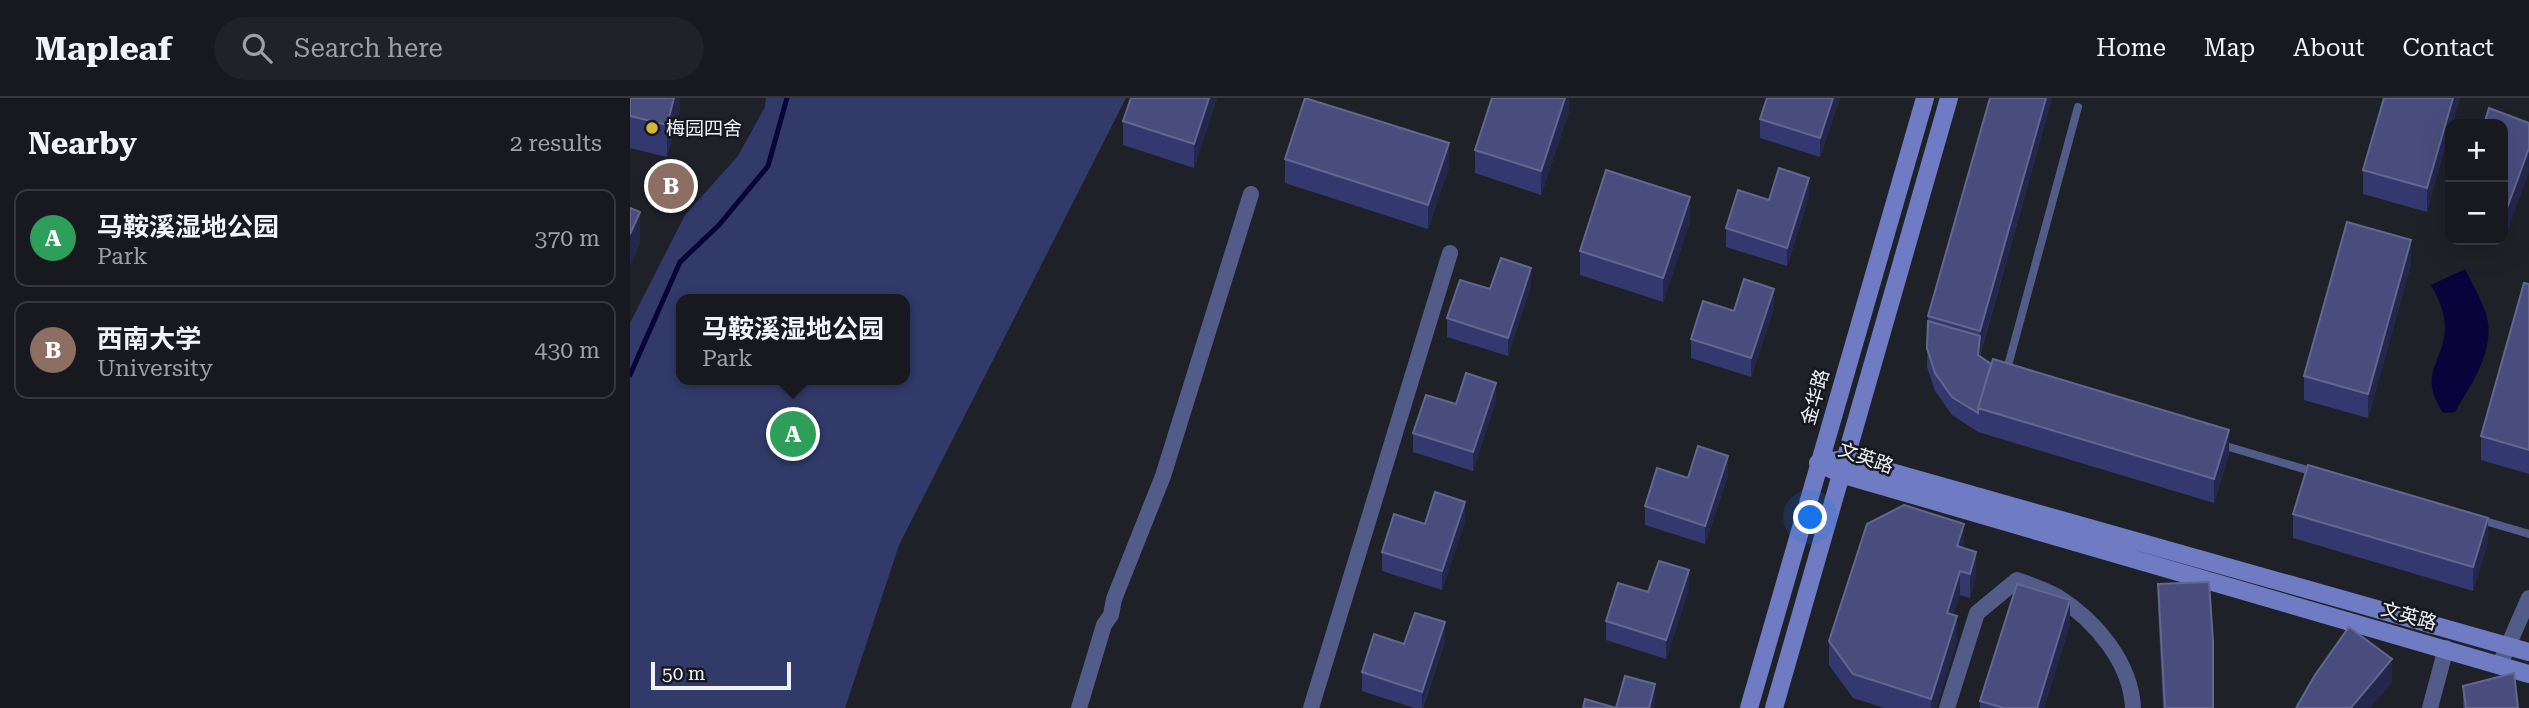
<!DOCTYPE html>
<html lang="en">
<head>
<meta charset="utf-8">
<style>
	:root { --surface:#17191f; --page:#202228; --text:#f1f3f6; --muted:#9ea0a4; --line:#36383d; --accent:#d5b534 }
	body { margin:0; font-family:"Roboto Serif","Noto Sans SC",serif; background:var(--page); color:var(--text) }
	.controls { position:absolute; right:21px; top:21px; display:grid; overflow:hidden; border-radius:14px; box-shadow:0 7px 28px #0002 }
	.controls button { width:63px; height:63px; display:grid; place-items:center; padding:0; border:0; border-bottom:2px solid var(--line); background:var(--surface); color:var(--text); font:35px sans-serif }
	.scale { position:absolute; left:21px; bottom:18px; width:140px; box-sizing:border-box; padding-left:7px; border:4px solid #f1f3f8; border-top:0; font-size:19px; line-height:24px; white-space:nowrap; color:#f1f3f8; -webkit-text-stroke:5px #16181f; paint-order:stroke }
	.you { position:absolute; left:1181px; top:420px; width:24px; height:24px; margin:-18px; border:5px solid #fff; border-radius:50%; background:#1a73e8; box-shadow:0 0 0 10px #1a73e833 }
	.badge { display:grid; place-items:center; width:46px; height:46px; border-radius:50%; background:var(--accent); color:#fff; font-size:23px; font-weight:700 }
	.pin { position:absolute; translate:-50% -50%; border:4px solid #fff; box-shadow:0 2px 7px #0006 }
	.popup { position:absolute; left:46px; top:196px; width:234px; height:91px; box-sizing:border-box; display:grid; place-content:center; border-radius:14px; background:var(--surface); filter:drop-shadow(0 2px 5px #0005); font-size:23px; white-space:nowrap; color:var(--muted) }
	.popup b { font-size:26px; color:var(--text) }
	.popup::after { content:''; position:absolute; left:50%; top:100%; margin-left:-14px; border:14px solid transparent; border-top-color:var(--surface) }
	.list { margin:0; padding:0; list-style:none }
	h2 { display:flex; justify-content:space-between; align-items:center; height:91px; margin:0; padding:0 28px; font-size:30px }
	h2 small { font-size:23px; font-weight:400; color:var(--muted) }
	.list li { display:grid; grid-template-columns:46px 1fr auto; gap:21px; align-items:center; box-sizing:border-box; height:98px; margin:0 14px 14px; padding:0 14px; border:2px solid var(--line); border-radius:14px }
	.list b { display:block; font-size:26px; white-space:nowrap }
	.list p { margin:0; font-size:23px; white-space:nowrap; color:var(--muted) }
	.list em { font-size:23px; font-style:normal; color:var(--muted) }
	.icon { flex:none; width:38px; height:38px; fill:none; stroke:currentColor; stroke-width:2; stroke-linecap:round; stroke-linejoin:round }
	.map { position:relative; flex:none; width:1899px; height:610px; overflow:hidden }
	header { display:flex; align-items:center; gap:42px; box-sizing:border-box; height:98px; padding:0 35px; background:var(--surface); border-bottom:2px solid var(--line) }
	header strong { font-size:33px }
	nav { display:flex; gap:38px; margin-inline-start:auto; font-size:24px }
	.search { width:490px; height:63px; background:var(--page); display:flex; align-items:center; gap:18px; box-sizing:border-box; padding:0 24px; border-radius:38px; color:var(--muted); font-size:26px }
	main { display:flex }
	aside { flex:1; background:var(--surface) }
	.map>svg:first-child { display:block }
</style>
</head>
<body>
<header>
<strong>Mapleaf</strong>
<div class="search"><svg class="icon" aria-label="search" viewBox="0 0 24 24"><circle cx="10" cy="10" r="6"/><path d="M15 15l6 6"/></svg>Search here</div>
<nav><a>Home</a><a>Map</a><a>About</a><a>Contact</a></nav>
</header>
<main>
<aside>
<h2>Nearby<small>2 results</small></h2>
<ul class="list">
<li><span class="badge" style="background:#2e9e5b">A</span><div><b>马鞍溪湿地公园</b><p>Park</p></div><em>370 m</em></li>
<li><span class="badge" style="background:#8d6e63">B</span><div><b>西南大学</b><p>University</p></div><em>430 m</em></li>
</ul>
</aside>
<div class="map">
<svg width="1899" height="610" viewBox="0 0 1899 610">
	<rect width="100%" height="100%" fill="#1f2129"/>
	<path fill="#323a6a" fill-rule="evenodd" d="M 136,0 L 496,0 L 269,447 L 215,610 L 0,610 L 0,225 L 55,117 L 108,58 L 135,9 ZM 51,201 L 275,201 L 275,282 L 51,282 Z"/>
	<path fill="#08033a" d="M 1835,171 C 1842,185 1851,200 1856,216 C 1867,250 1841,287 1825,314 L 1813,315 C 1787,273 1814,267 1815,229 C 1815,215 1808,199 1801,187 Z"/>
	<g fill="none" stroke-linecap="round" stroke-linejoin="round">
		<path stroke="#08033a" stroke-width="5" d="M 0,277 L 50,164 L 89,127 L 138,68 L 157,0"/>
		<path stroke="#535c88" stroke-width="8" d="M 1376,275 L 1448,9
			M 1589,346 L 1684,374
			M 1848,421 L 1899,436"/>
		<path stroke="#535c88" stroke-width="16" d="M 1870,566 L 1899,500
			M 449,610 L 474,527 L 481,517 L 484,501 L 533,378 L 621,96
			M 681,610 L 820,155
			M 1317,610 L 1347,515 L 1387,482 C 1401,487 1416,492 1428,499 C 1466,523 1501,565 1503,610
			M 1800,610 L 1816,550"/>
		<path stroke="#6f7cc3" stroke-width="18" d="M 1188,365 L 1211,376 L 1899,576
			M 1188,365 L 1215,361 L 1899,554
			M 1119,610 L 1295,0
			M 1144,610 L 1319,0"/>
	</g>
	<path fill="#33396e" d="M 0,0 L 50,0 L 50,10 L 37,59 L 0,50 Z
		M 587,0 L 564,70 L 493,47 L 493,23 Z
		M 939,0 L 939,13 L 911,97 L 845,75 L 845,52 Z
		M 1137,0 L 1210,0 L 1190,59 L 1130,40 L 1130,21 Z
		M 1422,0 L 1350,258 L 1361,266 L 1599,356 L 1584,405 L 1348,334 L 1322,317 L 1305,293 L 1297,269 L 1298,218 Z
		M 1754,0 L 1830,0 L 1822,26 L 1820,26 L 1797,114 L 1733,96 L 1733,72 Z
		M 1899,25 L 1873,145 L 1864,142 L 1873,142 L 1873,26 Z
		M 655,61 L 819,69 L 798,131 L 655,85 Z
		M 1179,99 L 1157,168 L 1096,149 L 1096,130 L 1139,102 Z
		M 1060,123 L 1033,204 L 950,177 L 950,153 Z
		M 1781,166 L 1738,320 L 1674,302 L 1674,278 Z
		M 1899,186 L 1899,376 L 1851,362 L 1851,338 Z
		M 901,188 L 878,258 L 817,239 L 817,220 Z
		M 1144,210 L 1121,279 L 1061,260 L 1061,241 L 1104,213 Z
		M 866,303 L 843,373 L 783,354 L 783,335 L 826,306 Z
		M 1098,377 L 1075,446 L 1015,427 L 1015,408 L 1058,380 Z
		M 1663,416 L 1858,444 L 1843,493 L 1663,440 Z
		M 835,423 L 812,492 L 752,473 L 752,454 L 795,426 Z
		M 1333,450 L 1346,478 L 1340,500 L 1330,497 L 1323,517 L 1327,542 L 1306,610 L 1254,610 L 1223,600 L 1199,567 L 1199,543 Z
		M 1528,486 L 1583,610 L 1533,610 L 1528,509 Z
		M 1059,491 L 1036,561 L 976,542 L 976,523 L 1018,494 Z
		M 1440,526 L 1414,610 L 1350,610 L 1350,603 Z
		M 815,543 L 793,610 L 784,610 L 732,593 L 732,574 L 774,546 Z
		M 1833,588 L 1888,610 L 1833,610 Z"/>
	<path fill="#23274c" d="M 44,0 L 50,0 L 50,10 L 37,59 L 37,27 Z
		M 579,0 L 587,0 L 564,70 L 564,46 Z
		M 935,0 L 939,0 L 939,13 L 911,97 L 911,73 Z
		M 1203,0 L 1210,0 L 1190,59 L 1190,40 Z
		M 1416,0 L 1422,0 L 1350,256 L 1348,276 L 1350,233 Z
		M 1823,0 L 1830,0 L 1822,26 L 1820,26 L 1820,33 L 1797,114 L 1797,90 Z
		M 819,45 L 819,69 L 798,131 L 798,107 Z
		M 1899,50 L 1899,74 L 1873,145 L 1873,121 Z
		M 1179,80 L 1179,99 L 1157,168 L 1157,150 Z
		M 1060,99 L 1060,123 L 1033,204 L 1033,180 Z
		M 10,114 L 10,146 L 0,168 L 0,136 Z
		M 1781,142 L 1781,166 L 1738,320 L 1738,296 Z
		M 901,170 L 901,188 L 878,258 L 878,240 Z
		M 1144,191 L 1144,210 L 1121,279 L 1121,260 Z
		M 866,285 L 866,303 L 843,373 L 843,354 Z
		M 1599,332 L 1599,356 L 1584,405 L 1584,381 Z
		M 1098,358 L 1098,377 L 1075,446 L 1075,428 Z
		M 835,404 L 835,423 L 812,492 L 812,473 Z
		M 1858,420 L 1858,444 L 1843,493 L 1843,469 Z
		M 1334,426 L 1334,450 L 1327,448 Z
		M 1346,454 L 1346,478 L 1340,500 L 1340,476 Z
		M 1059,472 L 1059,491 L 1036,561 L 1036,542 Z
		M 1330,473 L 1330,497 L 1317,539 L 1317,515 Z
		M 1440,502 L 1440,526 L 1414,610 L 1407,610 Z
		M 1327,518 L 1327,542 L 1306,610 L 1301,610 L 1301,601 Z
		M 815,524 L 815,543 L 792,610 L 792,594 Z
		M 1762,561 L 1762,585 L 1740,610 L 1721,610 L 1724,606 Z
		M 1025,586 L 1025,605 L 1024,610 L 1019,610 Z"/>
	<path fill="#484d7d" stroke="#626790" stroke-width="2" d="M 0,0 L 44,0 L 37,27 L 0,18 Z
		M 501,0 L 579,0 L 564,46 L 493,23 Z
		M 675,0 L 819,45 L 798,107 L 655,61 Z
		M 862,0 L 935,0 L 911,73 L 845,52 Z
		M 1137,0 L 1203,0 L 1190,40 L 1130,21 Z
		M 1360,0 L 1416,0 L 1350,233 L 1298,218 Z
		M 1754,0 L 1823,0 L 1797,90 L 1733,72 Z
		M 1859,10 L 1899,25 L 1899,50 L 1873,121 L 1873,26 L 1854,26 Z
		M 1149,70 L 1179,80 L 1157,150 L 1096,130 L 1108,92 L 1139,102 Z
		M 976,72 L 1060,99 L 1033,180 L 950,153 Z
		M 0,110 L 10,114 L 0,136 Z
		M 1717,124 L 1781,142 L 1738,296 L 1674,278 Z
		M 871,160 L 901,170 L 878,240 L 817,220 L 830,182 L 860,191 Z
		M 1114,181 L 1144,191 L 1121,260 L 1061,241 L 1073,203 L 1104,213 Z
		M 1894,185 L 1899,186 L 1899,352 L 1851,338 Z
		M 1298,223 L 1350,238 L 1348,257 L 1361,266 L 1348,310 L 1348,315 L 1322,299 L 1305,275 L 1297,250 Z
		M 1363,261 L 1599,332 L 1584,381 L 1348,310 Z
		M 836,275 L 866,285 L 843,354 L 783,335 L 796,297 L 826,306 Z
		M 1068,348 L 1098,358 L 1075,428 L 1015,408 L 1027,370 L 1058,380 Z
		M 1678,367 L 1858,420 L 1843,469 L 1663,416 Z
		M 805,394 L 835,404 L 812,473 L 752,454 L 764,416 L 795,426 Z
		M 1274,407 L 1334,426 L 1327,448 L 1346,454 L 1340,476 L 1330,473 L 1317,515 L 1327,518 L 1301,601 L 1223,576 L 1199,543 L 1237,426 Z
		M 1029,463 L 1059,472 L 1036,542 L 976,523 L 988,485 L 1018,494 Z
		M 1579,484 L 1583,544 L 1583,610 L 1535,610 L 1528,486 Z
		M 1387,486 L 1440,502 L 1407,610 L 1374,610 L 1350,603 Z
		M 785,515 L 815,524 L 792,594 L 732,574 L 744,536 L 774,546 Z
		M 1719,529 L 1762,561 L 1724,606 L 1721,610 L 1666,610 L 1685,577 Z
		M 1884,575 L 1888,610 L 1836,610 L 1833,588 Z
		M 995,578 L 1025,586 L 1019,610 L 953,610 L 955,601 L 986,610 Z"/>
	<circle fill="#d5b534" stroke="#16181f" stroke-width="2.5" cx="22" cy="30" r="7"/>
	<g text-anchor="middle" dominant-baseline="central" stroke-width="5" stroke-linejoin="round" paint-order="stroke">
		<g font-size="19" fill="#f1f3f8" stroke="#16181f" text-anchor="start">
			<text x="36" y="30">梅园四舍</text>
		</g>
		<g font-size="19" fill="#f1f3f8" stroke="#16181f">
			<text transform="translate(1185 299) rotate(-74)">金华路</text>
			<text transform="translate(1236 360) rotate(19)">文英路</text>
			<text transform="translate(1779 518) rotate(16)">文英路</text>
		</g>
	</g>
</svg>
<div class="controls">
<button>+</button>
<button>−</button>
</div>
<div class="scale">50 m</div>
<div class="you"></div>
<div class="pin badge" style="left:163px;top:336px;background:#2e9e5b">A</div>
<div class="popup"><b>马鞍溪湿地公园</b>Park</div>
<div class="pin badge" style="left:41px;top:88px;background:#8d6e63">B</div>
</div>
</main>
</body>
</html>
